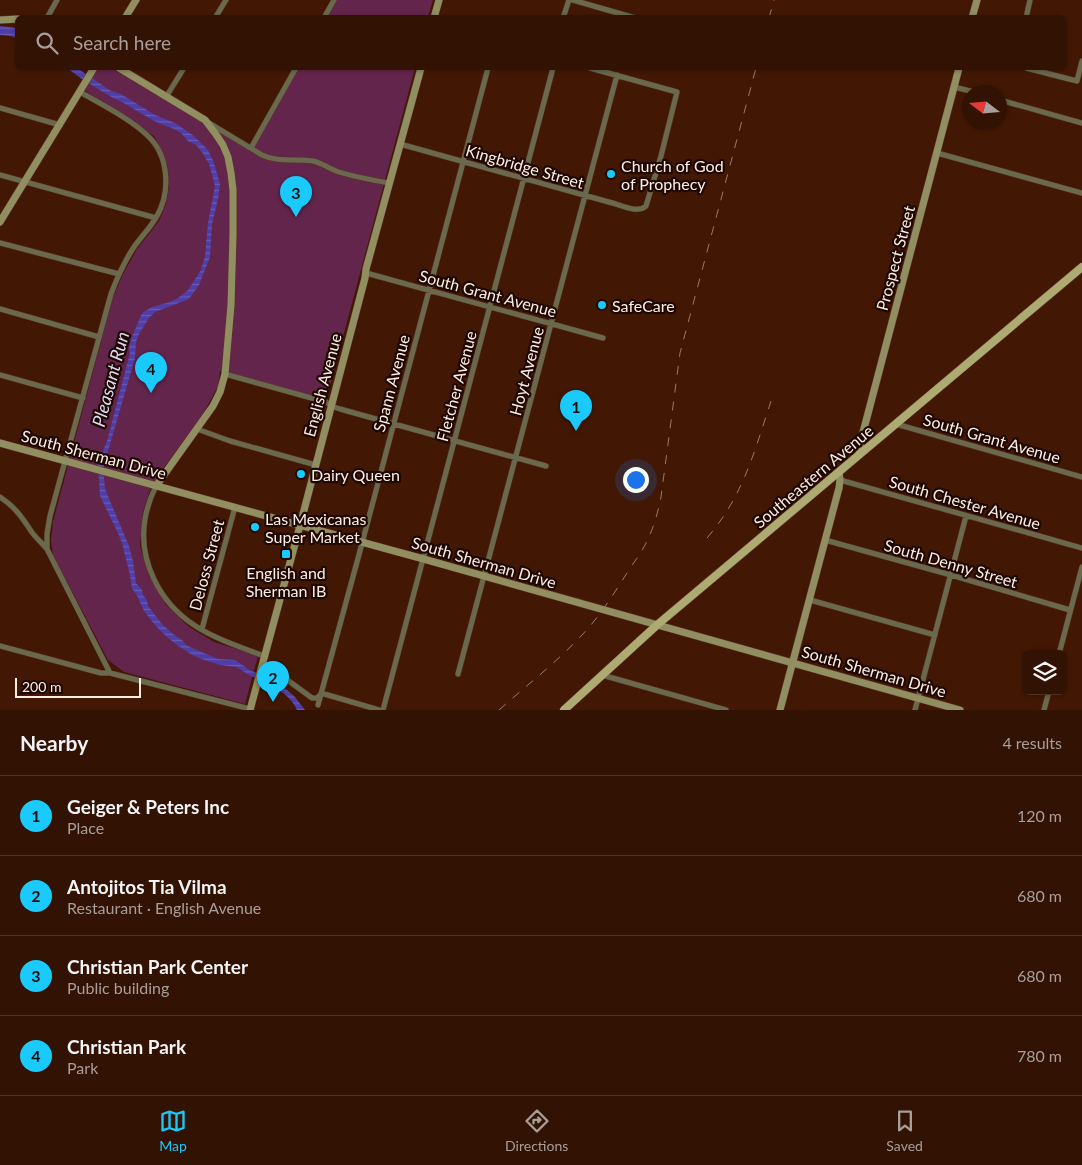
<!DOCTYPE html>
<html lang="en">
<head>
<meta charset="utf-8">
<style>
	:root { --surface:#321203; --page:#3d2012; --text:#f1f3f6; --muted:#a89e9a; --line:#4d3225; --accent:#1acafc }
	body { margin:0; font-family:Lato,sans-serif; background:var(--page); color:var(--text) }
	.controls { position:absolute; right:15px; bottom:15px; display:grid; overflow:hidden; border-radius:8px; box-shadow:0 1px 4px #0004 }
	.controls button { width:45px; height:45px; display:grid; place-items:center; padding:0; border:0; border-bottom:1px solid var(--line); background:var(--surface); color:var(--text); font:25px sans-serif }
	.compass { position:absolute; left:962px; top:85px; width:45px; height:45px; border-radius:50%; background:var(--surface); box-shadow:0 1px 4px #0004; rotate:286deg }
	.scale { position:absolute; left:15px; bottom:12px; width:126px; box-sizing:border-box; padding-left:5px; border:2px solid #fcede7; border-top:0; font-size:14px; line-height:18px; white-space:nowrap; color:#fcede7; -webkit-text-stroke:4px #1f0801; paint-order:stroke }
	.you { position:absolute; left:635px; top:479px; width:18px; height:18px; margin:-12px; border:4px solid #fff; border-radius:50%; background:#1a73e8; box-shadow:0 0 0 8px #1a73e833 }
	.badge { display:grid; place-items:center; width:32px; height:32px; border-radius:50%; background:var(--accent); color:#111; font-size:16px; font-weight:700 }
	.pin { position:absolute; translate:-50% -41px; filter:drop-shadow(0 1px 2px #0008) }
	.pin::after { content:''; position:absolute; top:26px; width:18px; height:15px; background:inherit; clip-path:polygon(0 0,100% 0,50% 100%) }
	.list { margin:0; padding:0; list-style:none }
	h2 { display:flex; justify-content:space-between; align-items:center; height:65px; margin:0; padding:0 20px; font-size:21px }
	h2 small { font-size:16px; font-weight:400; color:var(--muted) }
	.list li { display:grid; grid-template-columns:32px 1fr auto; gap:15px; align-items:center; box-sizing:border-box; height:80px; padding:0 20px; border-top:1px solid var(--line) }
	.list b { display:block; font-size:19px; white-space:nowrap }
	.list p { margin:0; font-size:16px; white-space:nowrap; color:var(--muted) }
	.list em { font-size:16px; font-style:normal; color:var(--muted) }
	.icon { flex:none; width:28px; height:28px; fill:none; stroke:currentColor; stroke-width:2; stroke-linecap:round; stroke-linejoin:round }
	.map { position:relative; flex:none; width:1082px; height:710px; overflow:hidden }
	.search { position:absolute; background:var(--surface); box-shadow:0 1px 4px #0004; left:15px; right:15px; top:15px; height:55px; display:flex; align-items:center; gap:12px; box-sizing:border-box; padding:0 18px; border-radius:8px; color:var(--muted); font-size:19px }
	.sheet { height:385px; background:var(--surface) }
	nav { display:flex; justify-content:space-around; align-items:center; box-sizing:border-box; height:70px; border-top:1px solid var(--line); background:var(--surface); font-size:14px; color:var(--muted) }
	nav a { display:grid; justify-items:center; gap:2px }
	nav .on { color:var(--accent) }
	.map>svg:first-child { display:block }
</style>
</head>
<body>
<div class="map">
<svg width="1082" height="710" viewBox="0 0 1082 710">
	<defs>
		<pattern id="water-rules" width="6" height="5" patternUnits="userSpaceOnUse" patternTransform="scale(1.25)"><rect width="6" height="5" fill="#4f3ea8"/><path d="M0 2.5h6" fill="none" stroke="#695ab4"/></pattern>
	</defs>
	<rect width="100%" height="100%" fill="#421804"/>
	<path fill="#64254c" d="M 337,0 L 433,0 L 428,17 L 327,18 Z
		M 99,68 L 111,68 L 252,150 L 299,68 L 415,68 L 326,400 L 220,371 L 218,386 L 203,414 L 160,473 L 150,490 L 143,512 L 140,546 L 149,576 L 167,606 L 189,627 L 214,642 L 258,656 L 245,704 L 124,672 L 108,660 L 53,555 L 51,541 L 53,522 L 112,300 L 123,274 L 137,249 L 159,221 L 166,204 L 169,186 L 168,167 L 161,149 L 154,136 L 84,90 Z"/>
	<path fill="url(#water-rules)" d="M 0,26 L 17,28 L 17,38 L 11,36 L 0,35 Z
		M 67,68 L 77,68 L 111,91 L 121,94 L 155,115 L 175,123 L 194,136 L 208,150 L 214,163 L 220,184 L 218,199 L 212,224 L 210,257 L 199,285 L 189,299 L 155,312 L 149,318 L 139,334 L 136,342 L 135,358 L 104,465 L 104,478 L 105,489 L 129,546 L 133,561 L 136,583 L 142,590 L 143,595 L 147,600 L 148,606 L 162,624 L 173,634 L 182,640 L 186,645 L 192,648 L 218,659 L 235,660 L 251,671 L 265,676 L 279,683 L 295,697 L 305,710 L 297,710 C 287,689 266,684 246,673 C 243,672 240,668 236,667 C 232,666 226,666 221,665 C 210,662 196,658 186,651 C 170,641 156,628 145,612 C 140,605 139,595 132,589 L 130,575 L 122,543 L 118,533 L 100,496 L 98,463 L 107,441 L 130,353 L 129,348 L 132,337 L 142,313 L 152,307 L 170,302 L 178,298 L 188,290 L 201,270 L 205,256 L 208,223 L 215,186 L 209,164 L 202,152 L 196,145 L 188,141 L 181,133 L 174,129 L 154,121 L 122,102 L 113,98 L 82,79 Z"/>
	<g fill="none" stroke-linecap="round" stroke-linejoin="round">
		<g stroke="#5c3624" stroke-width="6">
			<path id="street" d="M 573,0 L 635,18
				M 47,18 L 57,0
				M 215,18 L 226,0
				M 324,18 L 334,0
				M 563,18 L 569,0
				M 1026,18 L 1030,0
				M 1026,68 L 1077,81 L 1082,61
				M 954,87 L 974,92
				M 80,92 C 101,104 129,118 147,135 C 169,155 171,191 157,216 C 151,227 141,237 134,247 C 124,262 117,278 111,294 L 50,516 L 47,534 L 47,549 L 110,673 L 250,709
				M 166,97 L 184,68
				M 1000,100 L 1082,123
				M 0,108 L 60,125
				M 209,123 L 262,155 C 279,163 296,158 313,161 C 322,163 330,169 339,172 C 355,177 372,180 389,183
				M 400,144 L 616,204 C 625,207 639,213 646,206 L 661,156 L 677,92 L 590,68
				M 251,148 L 296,68
				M 937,153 L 1082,193
				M 0,175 L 156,218
				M 0,243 L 119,274
				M 366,273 L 603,338
				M 0,309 L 99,337
				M 225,374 L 326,402 L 334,407 L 340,409 L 546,466
				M 0,375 L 83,398
				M 896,424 L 1082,477
				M 197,429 L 230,441 L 316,465
				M 840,480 L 1082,548
				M 156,486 C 151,496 147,507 145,519 C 138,560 159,602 194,625 C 215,639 240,647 264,656
				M 0,497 C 14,506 22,517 31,531 C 35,537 42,543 47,549
				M 825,540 L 951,575 L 1070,610
				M 810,600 L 935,635
				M 202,629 L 235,507
				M 0,646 L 101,673 L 110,673
				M 1059,654 L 1082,567
				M 262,664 L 267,665 L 312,698 L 317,698 L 319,696
				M 458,674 L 617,75
				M 602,675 L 726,710
				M 321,693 L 379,710
				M 318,705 L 360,551 L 488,68
				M 383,710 L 553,68
				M 915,710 L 966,516
				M 1044,710 L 1049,691"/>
		</g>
		<g stroke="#5c3624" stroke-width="8">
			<path id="secondary" d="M 125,18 L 136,0
				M 434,18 L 439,0
				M 972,18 L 977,0
				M 0,20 L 18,19
				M 119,68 L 205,120 L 215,133 L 223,145 L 228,157 L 231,173 L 233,190 L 233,235 L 231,305 L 225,374 L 220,392 L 213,406 L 156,486
				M 0,222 L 94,68
				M 0,443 L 420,558 L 960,710
				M 859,455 L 861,440 L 959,68
				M 250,710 L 298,533 L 365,278 L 366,269 L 421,68
				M 780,710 L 839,488 L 840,480 L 839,472"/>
		</g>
		<g stroke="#5c3624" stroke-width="9">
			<path id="primary" d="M 564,710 L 657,625 L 1082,267"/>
		</g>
		<use href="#street" stroke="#6a694e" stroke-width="5"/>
		<use href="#secondary" stroke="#918e62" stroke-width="7"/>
		<use href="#primary" stroke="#aeab72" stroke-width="8"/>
		<path stroke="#987a6d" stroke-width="1" stroke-dasharray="9 9" stroke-linecap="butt" d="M 769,18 L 774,0
			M 707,538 C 743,496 754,453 771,401
			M 499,710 C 527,685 557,662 582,635 C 600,616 613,595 627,573 C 634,562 642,552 647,541 C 654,527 658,512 661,497 L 680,353 L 756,68"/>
	</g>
	<g fill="#1acafc" stroke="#1f0801" stroke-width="2">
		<circle cx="611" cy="174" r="5"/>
		<circle cx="602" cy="305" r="5"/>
		<circle cx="301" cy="474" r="5"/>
		<circle cx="255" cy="527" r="5"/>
		<rect x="281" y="549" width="10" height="10" rx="2.5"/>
	</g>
	<g text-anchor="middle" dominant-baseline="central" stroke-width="4.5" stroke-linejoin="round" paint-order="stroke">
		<g font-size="16" fill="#fcede7" stroke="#1f0801" text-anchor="start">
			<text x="621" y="165">Church of God<tspan x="621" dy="18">of Prophecy</tspan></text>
			<text x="612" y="305">SafeCare</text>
			<text x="311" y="474">Dairy Queen</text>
			<text x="265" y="518">Las Mexicanas<tspan x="265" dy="18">Super Market</tspan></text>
			<text x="286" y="572" text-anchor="middle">English and<tspan x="286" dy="18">Sherman IB</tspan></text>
		</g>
		<g font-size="16" fill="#fcede7" stroke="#1f0801">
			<text transform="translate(525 166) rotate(16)">Kingbridge Street</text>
			<text transform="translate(895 258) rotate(-75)">Prospect Street</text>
			<text transform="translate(488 293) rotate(15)">South Grant Avenue</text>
			<text transform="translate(526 371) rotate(-75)">Hoyt Avenue</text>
			<text transform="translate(391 383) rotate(-75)">Spann Avenue</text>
			<text transform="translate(322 385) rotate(-75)">English Avenue</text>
			<text transform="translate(456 386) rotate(-75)">Fletcher Avenue</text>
			<text transform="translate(992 438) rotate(16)">South Grant Avenue</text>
			<text transform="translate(94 454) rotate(15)">South Sherman Drive</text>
			<text transform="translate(813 476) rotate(-40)">Southeastern Avenue</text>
			<text transform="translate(965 502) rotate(16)">South Chester Avenue</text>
			<text transform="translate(484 562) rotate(16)">South Sherman Drive</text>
			<text transform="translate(951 563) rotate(16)">South Denny Street</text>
			<text transform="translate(206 565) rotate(-75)">Deloss Street</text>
			<text transform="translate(874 671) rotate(16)">South Sherman Drive</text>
		</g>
		<g font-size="18" font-style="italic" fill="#dcddf9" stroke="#1f0801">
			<text transform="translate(110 379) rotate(-75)">Pleasant Run</text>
		</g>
	</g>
</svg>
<div class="controls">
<button><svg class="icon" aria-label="layers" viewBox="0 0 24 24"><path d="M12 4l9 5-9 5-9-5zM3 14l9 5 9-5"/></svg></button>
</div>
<svg class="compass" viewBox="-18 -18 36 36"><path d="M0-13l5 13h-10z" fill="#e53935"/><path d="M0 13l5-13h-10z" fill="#a89e9a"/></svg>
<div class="scale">200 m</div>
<div class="you"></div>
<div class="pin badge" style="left:576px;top:431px">1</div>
<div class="pin badge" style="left:273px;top:702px">2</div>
<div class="pin badge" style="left:296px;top:217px">3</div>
<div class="pin badge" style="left:151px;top:393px">4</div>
<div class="search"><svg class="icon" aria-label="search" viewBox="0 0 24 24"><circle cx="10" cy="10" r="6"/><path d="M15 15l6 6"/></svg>Search here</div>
</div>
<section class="sheet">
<h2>Nearby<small>4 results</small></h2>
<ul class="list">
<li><span class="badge">1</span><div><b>Geiger &amp; Peters Inc</b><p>Place</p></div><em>120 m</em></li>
<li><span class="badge">2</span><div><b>Antojitos Tia Vilma</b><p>Restaurant · English Avenue</p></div><em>680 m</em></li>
<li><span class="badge">3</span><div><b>Christian Park Center</b><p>Public building</p></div><em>680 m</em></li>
<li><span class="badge">4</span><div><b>Christian Park</b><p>Park</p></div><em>780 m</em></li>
</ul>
</section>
<nav>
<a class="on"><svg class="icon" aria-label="map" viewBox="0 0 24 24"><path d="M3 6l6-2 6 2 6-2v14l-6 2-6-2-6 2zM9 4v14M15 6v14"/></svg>Map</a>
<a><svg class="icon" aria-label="directions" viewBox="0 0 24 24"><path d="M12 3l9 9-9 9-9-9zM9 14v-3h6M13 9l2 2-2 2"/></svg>Directions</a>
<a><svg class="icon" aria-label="saved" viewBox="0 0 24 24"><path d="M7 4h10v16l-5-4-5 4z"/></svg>Saved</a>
</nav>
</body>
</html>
